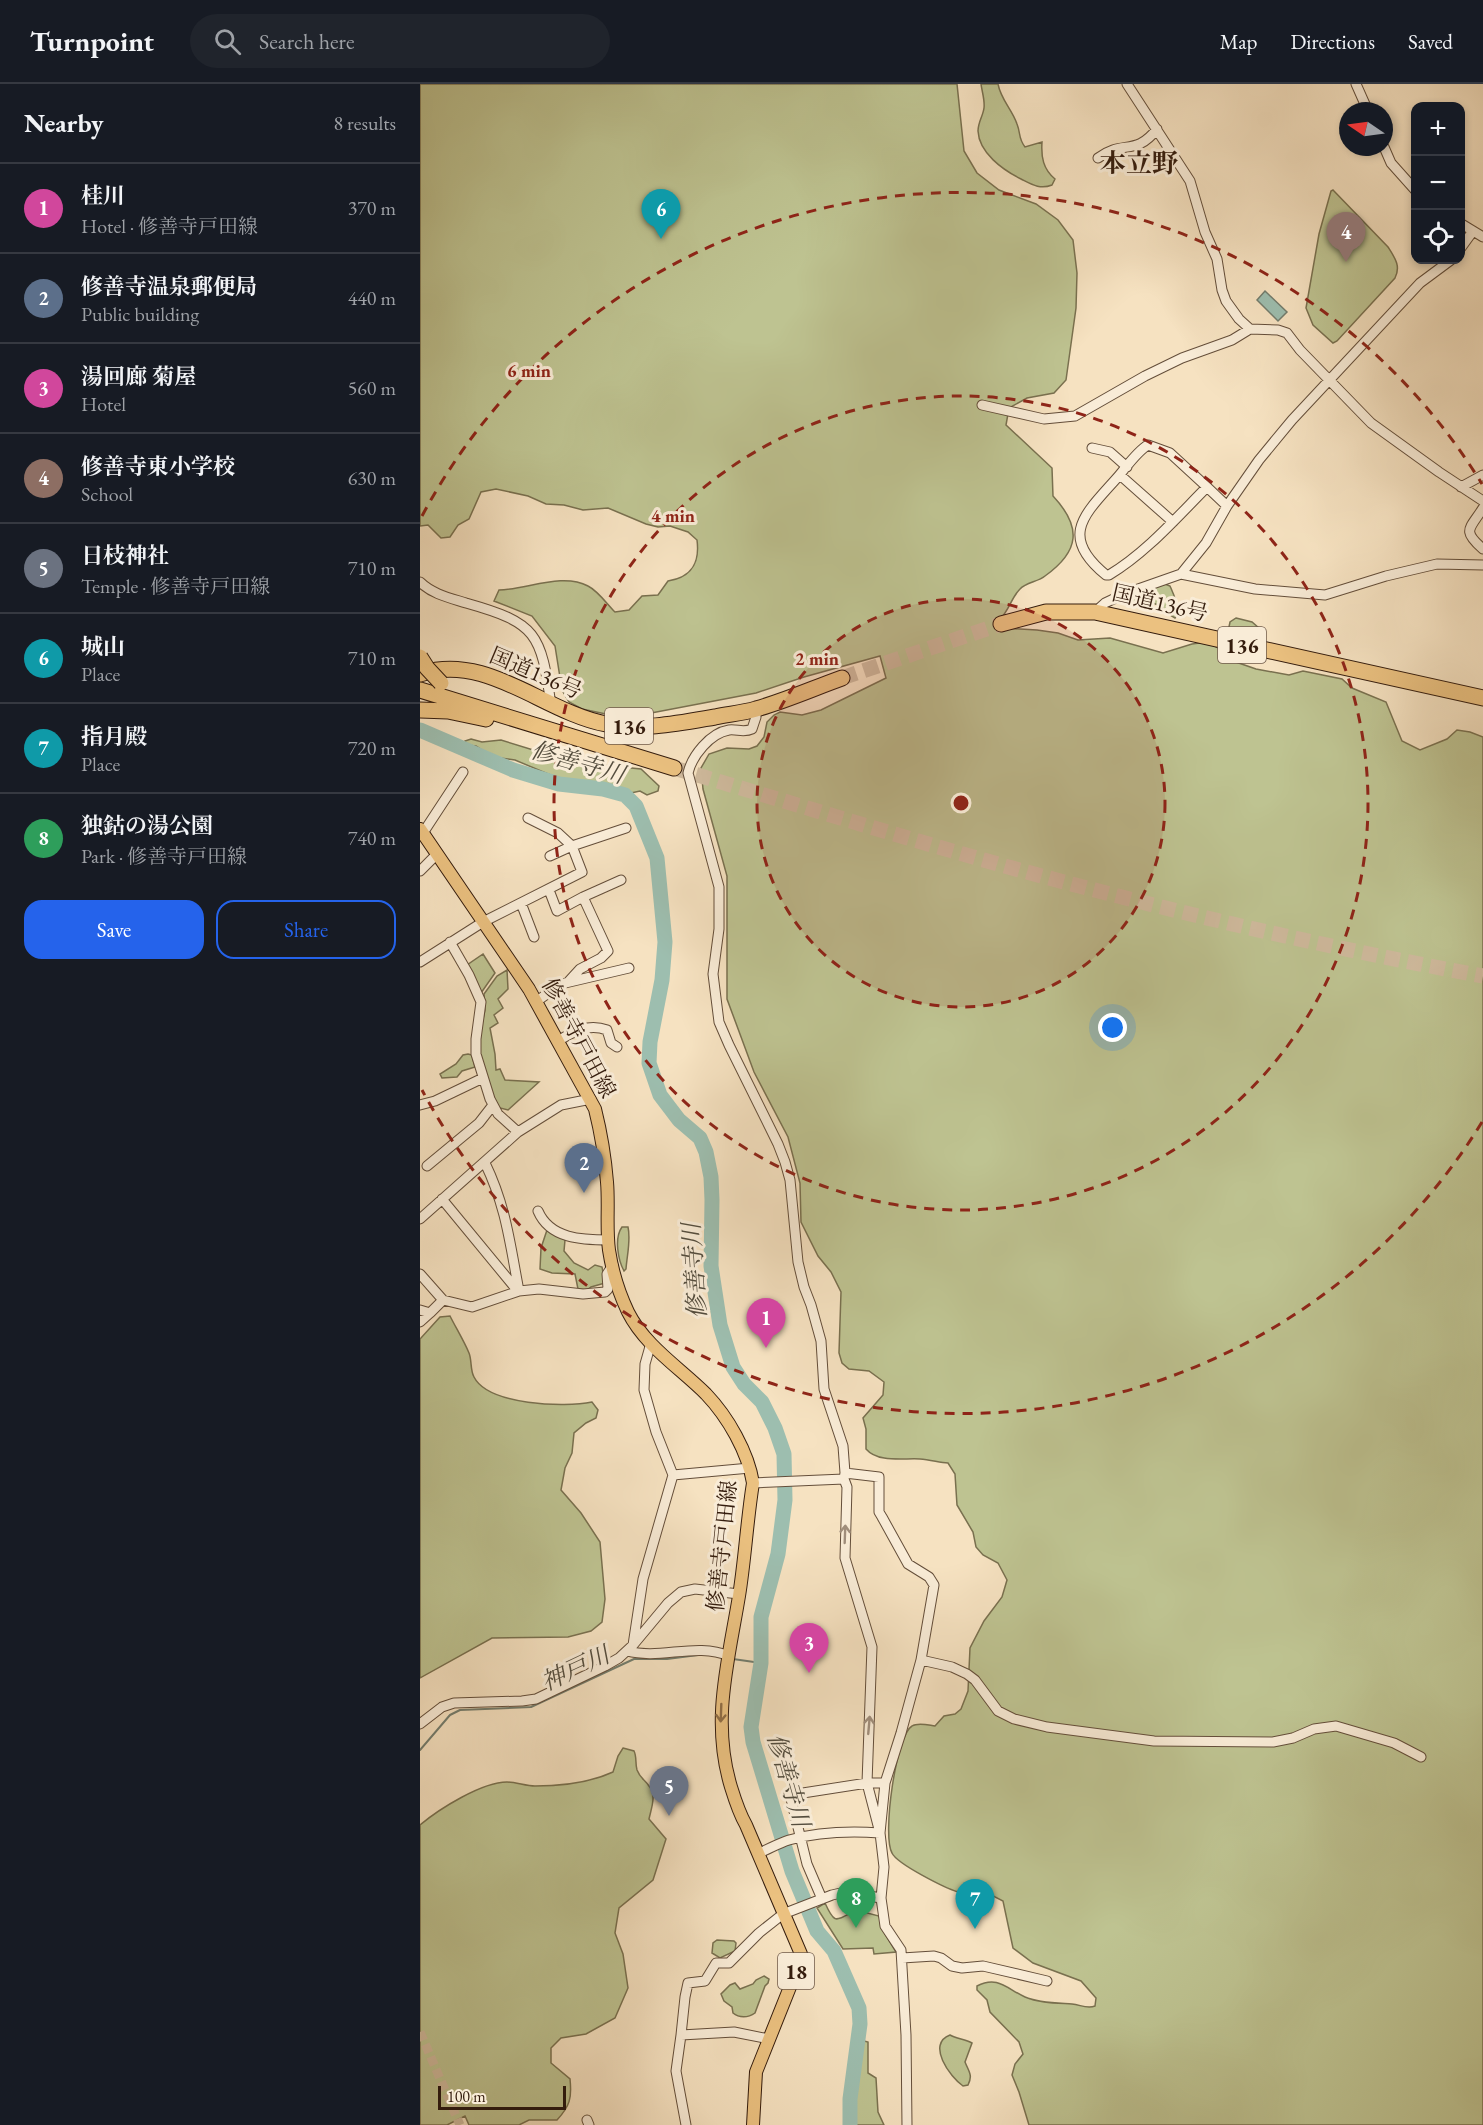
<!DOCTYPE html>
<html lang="en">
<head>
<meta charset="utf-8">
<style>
	:root { --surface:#171b24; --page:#20242c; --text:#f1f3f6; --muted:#9ea1a6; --line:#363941; --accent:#2563eb }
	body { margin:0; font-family:"EB Garamond","Noto Serif JP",serif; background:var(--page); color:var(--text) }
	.controls { position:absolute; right:18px; top:18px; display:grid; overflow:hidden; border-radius:12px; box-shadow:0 3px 9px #0003 }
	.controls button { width:54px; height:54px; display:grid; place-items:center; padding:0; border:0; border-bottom:2px solid var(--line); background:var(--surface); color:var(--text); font:30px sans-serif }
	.compass { position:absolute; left:919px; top:18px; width:54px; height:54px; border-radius:50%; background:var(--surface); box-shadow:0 3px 9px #0003; rotate:283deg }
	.scale { position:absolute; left:18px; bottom:15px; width:128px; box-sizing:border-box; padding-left:6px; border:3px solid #341c0d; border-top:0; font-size:16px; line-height:21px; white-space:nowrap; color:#341c0d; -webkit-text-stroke:4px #f9ecd7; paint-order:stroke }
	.you { position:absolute; left:693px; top:944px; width:21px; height:21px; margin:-15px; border:4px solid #fff; border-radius:50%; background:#1a73e8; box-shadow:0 0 0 9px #1a73e833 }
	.badge { display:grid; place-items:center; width:39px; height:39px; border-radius:50%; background:var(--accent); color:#fff; font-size:20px; font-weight:700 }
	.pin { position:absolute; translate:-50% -50px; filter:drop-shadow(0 2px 3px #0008) }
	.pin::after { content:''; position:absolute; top:32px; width:21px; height:18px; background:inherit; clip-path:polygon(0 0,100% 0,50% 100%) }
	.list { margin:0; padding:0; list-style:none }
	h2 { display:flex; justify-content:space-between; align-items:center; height:78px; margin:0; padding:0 24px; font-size:26px }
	h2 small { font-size:20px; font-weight:400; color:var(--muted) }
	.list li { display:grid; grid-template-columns:39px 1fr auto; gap:18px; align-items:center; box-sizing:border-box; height:90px; padding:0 24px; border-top:2px solid var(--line) }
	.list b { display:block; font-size:22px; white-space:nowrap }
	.list p { margin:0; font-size:20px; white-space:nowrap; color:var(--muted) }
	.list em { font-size:20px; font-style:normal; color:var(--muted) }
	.actions { display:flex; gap:12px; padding:18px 24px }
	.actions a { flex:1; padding:14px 0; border:2px solid var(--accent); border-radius:18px; text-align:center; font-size:21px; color:var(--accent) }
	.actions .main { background:var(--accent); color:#fff }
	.icon { flex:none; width:33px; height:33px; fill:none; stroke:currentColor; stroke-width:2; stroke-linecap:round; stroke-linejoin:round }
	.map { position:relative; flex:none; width:1063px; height:2041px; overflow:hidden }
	header { display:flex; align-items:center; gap:36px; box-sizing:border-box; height:84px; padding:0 30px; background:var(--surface); border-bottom:2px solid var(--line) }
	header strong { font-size:28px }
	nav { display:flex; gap:33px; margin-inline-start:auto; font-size:21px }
	.search { width:420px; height:54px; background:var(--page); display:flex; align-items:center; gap:15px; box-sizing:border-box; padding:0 21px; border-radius:33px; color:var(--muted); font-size:22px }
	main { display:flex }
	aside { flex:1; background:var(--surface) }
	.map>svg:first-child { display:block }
</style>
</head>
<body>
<header>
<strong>Turnpoint</strong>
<div class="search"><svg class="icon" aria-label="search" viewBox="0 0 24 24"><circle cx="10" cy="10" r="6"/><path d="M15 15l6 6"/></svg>Search here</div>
<nav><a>Map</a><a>Directions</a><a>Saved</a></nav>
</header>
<main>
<aside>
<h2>Nearby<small>8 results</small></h2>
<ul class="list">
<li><span class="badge" style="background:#d1479c">1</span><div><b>桂川</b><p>Hotel · 修善寺戸田線</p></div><em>370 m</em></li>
<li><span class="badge" style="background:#5c6f8a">2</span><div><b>修善寺温泉郵便局</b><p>Public building</p></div><em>440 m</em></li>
<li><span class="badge" style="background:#d1479c">3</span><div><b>湯回廊 菊屋</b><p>Hotel</p></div><em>560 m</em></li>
<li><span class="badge" style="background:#8d6e63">4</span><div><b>修善寺東小学校</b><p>School</p></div><em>630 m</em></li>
<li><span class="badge" style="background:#6b7280">5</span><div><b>日枝神社</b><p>Temple · 修善寺戸田線</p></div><em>710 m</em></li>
<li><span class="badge" style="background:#0f9aa8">6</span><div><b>城山</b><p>Place</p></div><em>710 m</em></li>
<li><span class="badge" style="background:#0f9aa8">7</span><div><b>指月殿</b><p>Place</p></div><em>720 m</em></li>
<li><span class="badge" style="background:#2e9e5b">8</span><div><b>独鈷の湯公園</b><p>Park · 修善寺戸田線</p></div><em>740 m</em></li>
</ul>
<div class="actions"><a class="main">Save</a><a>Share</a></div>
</aside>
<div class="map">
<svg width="1063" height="2041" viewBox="0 0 1063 2041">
	<rect width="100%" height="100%" fill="#f6e2c1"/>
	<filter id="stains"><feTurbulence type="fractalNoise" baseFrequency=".00333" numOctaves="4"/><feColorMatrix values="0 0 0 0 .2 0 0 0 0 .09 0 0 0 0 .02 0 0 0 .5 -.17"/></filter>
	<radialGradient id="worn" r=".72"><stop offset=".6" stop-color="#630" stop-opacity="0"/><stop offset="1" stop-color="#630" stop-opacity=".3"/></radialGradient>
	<path fill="#bec391" stroke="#79704f" stroke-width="1.5" d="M 0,0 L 537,0 L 544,67 L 557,89 L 579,106 L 616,120 L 638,136 L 653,156 L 657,189 L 656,224 L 646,296 L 634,309 L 607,314 L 589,324 L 586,341 L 632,384 L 633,412 C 662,443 660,467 625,492 C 618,498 606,498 600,505 C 591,514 589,527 580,535 L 582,544 L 617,546 L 638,549 L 658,556 L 690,554 L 743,569 L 772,560 L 787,558 L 804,567 L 813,577 L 836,585 L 869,591 L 883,587 L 922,595 L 932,604 L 966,618 L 982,657 L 1000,666 L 1027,655 L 1037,646 L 1050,648 L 1063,653 L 1063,2041 L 609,2041 L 599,2008 L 592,1991 L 595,1980 L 603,1970 L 599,1958 L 570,1928 L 567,1916 L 557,1906 L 557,1902 C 578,1891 587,1905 605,1913 C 619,1919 637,1919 652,1920 C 661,1921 667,1925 675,1922 L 676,1914 L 661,1897 L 613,1879 L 593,1864 L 583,1817 L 552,1801 L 538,1808 C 525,1804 477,1780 472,1769 C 462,1752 476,1651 492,1642 C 498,1638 508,1641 515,1642 L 524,1632 L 535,1630 L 541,1625 L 548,1607 L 550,1564 L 564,1537 L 582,1513 L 587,1496 L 578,1479 L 563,1471 L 556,1463 L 553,1448 L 537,1421 L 535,1390 L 528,1379 C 519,1378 510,1376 500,1375 C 483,1374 458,1379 446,1365 L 446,1345 L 443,1334 L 463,1311 L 464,1298 L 449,1287 L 429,1285 L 422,1279 L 419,1269 L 421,1208 L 411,1188 L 398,1172 L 381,1138 L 380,1099 L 368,1053 L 334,988 L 307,915 L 307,792 L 283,705 L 281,684 L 289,670 L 307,664 L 329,665 L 337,662 L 344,653 L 347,638 L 354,631 L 360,628 L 382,631 L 401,626 L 466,594 L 460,572 L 384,593 L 336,609 L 205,634 L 162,625 L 149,618 L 142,606 L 135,562 L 112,532 L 74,517 L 79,506 C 106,506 142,488 168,502 C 178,507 187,520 195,528 L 209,526 L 222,512 L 238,511 L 248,497 C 272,493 280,479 277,456 L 268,448 L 250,442 L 238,443 L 226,440 L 188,424 L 163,426 L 144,421 L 126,420 L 108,412 L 76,405 L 61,408 L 49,435 L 38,441 L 30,453 L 21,454 L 8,441 L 0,442 Z
		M 561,0 L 578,0 C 581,16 592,25 597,40 C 601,50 598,54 605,63 L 622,58 C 621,73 623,85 635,95 L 632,101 C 620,106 611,100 601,95 C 583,86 559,69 558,47 C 558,38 563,32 564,24 C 565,16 562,8 561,0 Z
		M 913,106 L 968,163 C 975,174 981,182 975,194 L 917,257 L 913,259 L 893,241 L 886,224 L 899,150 L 911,107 Z
		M 745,500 L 750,502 C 754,511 758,519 758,529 L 755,534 C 748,531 746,526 740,522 C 728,515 715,519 702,517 L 702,515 Z
		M 816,534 L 832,538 L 839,544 L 819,549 L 809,543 L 810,538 Z
		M 51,655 L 62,658 L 81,656 L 123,669 L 155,673 L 172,680 L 221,685 L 239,702 L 238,707 L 227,711 L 220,707 L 211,709 L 176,700 L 147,698 L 95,676 L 72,673 L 56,662 L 46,661 L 45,657 Z
		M 63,870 L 75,889 L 61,909 L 47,881 Z
		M 87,886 L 88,905 L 78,915 L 83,924 L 74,931 L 78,939 L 70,944 L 75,970 L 76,986 L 80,985 L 85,996 L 119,998 L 88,1026 L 76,1023 L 60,969 L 60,949 L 65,926 L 64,910 L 77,892 Z
		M 48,970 L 52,971 L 55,983 L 42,987 L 37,993 L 22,994 L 20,990 L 36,980 L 43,971 Z
		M 202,1143 L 208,1143 C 211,1156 207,1171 206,1185 L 204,1187 C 198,1176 194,1154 202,1143 Z
		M 127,1146 L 140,1151 L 145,1156 L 144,1167 L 154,1179 L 168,1186 L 175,1181 L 182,1183 L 185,1199 L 171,1203 L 167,1206 L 158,1205 L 155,1190 L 132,1189 L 120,1185 L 121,1164 Z
		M 30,1232 C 36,1244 44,1257 49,1269 C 52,1276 50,1286 54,1293 C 68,1321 145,1324 172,1318 L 178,1326 L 176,1334 L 166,1339 L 154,1349 L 152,1369 L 145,1384 L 141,1406 L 161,1429 L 180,1458 L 185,1515 L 182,1538 L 171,1547 L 148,1553 L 72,1554 L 0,1594 L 0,1255 L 20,1233 Z
		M 203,1664 L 214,1667 C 217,1673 215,1679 217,1686 C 220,1694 225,1696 229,1702 C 237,1711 231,1725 229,1735 L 246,1755 L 233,1796 L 199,1824 L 195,1849 L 203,1870 L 208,1904 L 195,1934 L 166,1950 L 141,1954 L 131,1964 L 131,1979 L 150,1995 C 152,2014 150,2022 137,2036 L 109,2036 L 99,2041 L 49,2041 L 45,2032 L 27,2041 L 0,2041 L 0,1741 C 19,1725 62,1698 87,1698 C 96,1698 106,1702 115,1702 C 141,1702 169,1699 193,1688 L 198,1672 Z
		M 405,1819 C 415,1841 415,1837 436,1826 L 459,1832 L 465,1850 L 476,1868 L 454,1870 L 453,1864 L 423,1865 L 397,1824 Z
		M 297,1856 L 314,1857 L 316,1859 L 315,1867 L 300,1874 L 292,1869 L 293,1859 Z
		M 344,1892 L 349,1895 L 348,1899 L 345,1902 L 335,1929 C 328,1934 319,1934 313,1929 L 312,1923 L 304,1917 L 301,1910 L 310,1901 L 315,1899 L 320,1905 L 333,1900 L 336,1896 Z
		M 530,1951 C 537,1955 545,1955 552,1959 L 545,1978 C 549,1988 553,1991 548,2001 L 543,2002 C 530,1993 506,1960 530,1951 Z
		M 444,1957 L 448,1958 L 448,1989 L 456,1994 L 458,2028 L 464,2041 L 433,2041 L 439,1962 L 440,1959 Z"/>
	<path fill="#9dbeaf" stroke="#737d6e" stroke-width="1.5" d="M 845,207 L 867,228 L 858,237 L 837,216 Z"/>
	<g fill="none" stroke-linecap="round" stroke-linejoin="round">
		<path stroke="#737d6e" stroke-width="2" d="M 313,1575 L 341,1579
			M 0,1666 L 30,1631 L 40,1626 L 111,1623 L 214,1575 L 247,1575 L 278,1571"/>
		<path stroke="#9dbeaf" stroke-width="15" d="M 0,646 L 93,686 L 139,700 L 183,705 L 205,711 L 216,722 L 237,774 L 245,858 L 242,896 L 230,958 L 229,979 L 240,1011 L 259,1036 L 280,1054 L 286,1068 L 291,1093 L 292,1116 L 291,1182 L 300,1241 L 313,1283 L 324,1300 L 342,1318 L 355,1344 L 364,1370 L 365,1416 L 358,1470 L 341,1533 L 341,1579 L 331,1643 L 333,1658 L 372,1787 L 397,1847 L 414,1867 L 439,1924 L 440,1940 L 430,2015 L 430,2041"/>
		<path stroke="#cfba9d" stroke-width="9" stroke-dasharray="9 4.5" stroke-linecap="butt" d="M 0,1948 L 40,2041"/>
		<path stroke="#cfba9d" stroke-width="15" stroke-dasharray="15 8" stroke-linecap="butt" d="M 422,594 L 581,540
			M 254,684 C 399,727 544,773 690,810 C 814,842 938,869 1063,892"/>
		<g stroke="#644e3a" stroke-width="11">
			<path id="minor" d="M 707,0 L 770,97 L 785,148 L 797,175 L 802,206 L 806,217 L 819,235 L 830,245 L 858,246 L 867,249 L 880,266 L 951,339 L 1019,388 L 1063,417
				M 936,0 L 948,27
				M 964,63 L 971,79 L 996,107
				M 678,74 C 703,55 715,73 737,45
				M 1040,139 L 1063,153
				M 1040,165 L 1053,147
				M 562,321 L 624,335 L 655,332 L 725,292 L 762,274 L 812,256 L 830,245
				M 728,361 L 750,369 L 787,403 C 757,433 726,469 689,491 L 686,491 C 638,452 665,430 696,395 C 706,384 716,368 728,361 Z
				M 672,364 L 690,368 L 707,383
				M 700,391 L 753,438
				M 787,403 L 807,422
				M 1041,403 L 1063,391
				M 1063,424 C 1050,445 1041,446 1063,465
				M 761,490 L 835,505 L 905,511 L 966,492 L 1017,480 L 1063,481
				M 0,498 C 12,510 30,514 46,519 C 117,539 121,549 131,621
				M 675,528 L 685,519 L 704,510 L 761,490 L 786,459 L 807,422 L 839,376 L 872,336 L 1000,199 L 1031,176
				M 336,625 L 336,633 L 332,645 C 324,649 317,645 309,646 C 290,649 272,672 268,689 L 299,803 L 299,845 L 293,890 L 299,938 L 309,961 L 358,1060 L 365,1078 L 370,1096 L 378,1178 L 384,1203 L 391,1221 L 401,1257 L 404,1305 L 423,1362 L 425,1389 L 459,1393 L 459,1428 L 462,1433 L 488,1480 L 509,1493 L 514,1501 L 501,1576 L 481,1649 L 465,1699 L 460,1749 L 464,1783 L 461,1814 L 465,1842 L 481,1866 L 486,1951 L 487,2041
				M 108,734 L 138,749 L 152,762 L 130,772
				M 3,749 L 43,688
				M 0,787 L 17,770
				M 129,806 L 137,827 L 163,813 L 188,867 L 181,874 L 160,885 L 149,897
				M 163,813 L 201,796
				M 101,819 L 114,853
				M 30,858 L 49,891 L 61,918 L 56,955 L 56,970 L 70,1015 L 78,1030 L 98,1048
				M 0,878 L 63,838 L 162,788 L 152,762 L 206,744
				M 117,917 L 141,900 L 209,884
				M 138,957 C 154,947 169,939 187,946 L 191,959 L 197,963
				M 0,1021 L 15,1017 L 63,994
				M 65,1079 C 86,1122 90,1160 99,1207
				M 7,1082 L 59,1039 L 73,1021
				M 22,1115 L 97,1206
				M 118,1127 C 130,1155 162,1156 189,1156
				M 0,1135 L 98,1048 L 141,1021 L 171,1015
				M 0,1190 L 23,1216 L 52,1223 L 99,1207 L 119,1205 L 163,1210 L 185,1208 L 188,1205 L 187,1190 L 193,1181
				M 0,1226 L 10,1229 L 23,1216
				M 0,1238 L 10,1229
				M 253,1391 L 330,1384
				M 333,1399 L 424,1395
				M 213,1561 L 223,1495 L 253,1391 L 236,1348 L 224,1306 L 225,1280 L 231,1259
				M 207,1567 C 241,1576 276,1558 309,1572
				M 501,1576 L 532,1583 L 547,1590 L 555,1596 L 578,1627 L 594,1635 L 627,1643 L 734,1657 L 853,1658 L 873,1654 L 894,1645 L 916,1642 L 974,1659 L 1001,1673
				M 0,1640 L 22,1623 L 34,1619 L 102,1617 L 116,1615 L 185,1582 L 199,1574 L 213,1561 L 248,1519 L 261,1508 L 275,1505 L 319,1510
				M 339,1769 C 349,1765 359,1759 369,1756 C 398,1748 431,1747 460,1749 L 447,1699 L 452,1563 L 425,1474 L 427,1403 L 424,1395 L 425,1389
				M 402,1815 L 387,1780 L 370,1711 L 447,1699 L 465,1699
				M 482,1874 L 514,1872 L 521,1874 L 532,1882 L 542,1884 L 563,1882 L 627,1897
				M 261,1951 L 265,1913 L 268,1899 L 285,1897 L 296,1879 L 309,1879 L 339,1849 L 363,1830 L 412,1811 L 425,1808 L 461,1814
				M 167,2036 L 169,2041
				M 266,2041 L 256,1987 L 261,1951 L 314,1948 L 349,1955"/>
		</g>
		<g stroke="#341c0d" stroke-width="14">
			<path id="major" d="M 0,745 L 109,905 L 175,1025 C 181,1049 185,1073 187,1098 C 189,1120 186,1144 189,1166 C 192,1186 199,1209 208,1228 C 225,1262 260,1284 286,1310 C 308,1333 328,1368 333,1399 C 327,1436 325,1475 319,1512 C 308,1579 291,1637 311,1703 C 315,1716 319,1729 326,1741 L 381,1870 L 378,1883 L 336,1988 L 333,2041"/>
		</g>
		<g stroke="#341c0d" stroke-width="17">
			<path id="highway" d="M 581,540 L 626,528 L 675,528 L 1063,614
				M 0,590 C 67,568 123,628 186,640 C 222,647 260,639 295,633 C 309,630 323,629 336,625 C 365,617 394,604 422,594
				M 0,606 L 254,684
				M 0,626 L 28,627 L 66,635"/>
		</g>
		<use href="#minor" stroke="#f9ecd7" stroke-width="9"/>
		<use href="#major" stroke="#ebc180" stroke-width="12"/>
		<use href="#highway" stroke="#ebc180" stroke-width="15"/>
		<g stroke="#341c0d" stroke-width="17" stroke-linecap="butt">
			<path id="highway-bridge" d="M 0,573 L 7,584 L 21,599"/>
		</g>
		<use href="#highway-bridge" stroke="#ebc180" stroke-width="15"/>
	</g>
	<defs><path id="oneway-shaft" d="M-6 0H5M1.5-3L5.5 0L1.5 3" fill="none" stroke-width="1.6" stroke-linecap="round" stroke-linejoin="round" transform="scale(1.5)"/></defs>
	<g stroke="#a08e7c">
		<use href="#oneway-shaft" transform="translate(425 1450) rotate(-88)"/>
		<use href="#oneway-shaft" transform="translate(449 1641) rotate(-85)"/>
	</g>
	<use stroke="#906e46" href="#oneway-shaft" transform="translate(301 1629) rotate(92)"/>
	<circle cx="541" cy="719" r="204" fill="#8f2418" fill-opacity=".12"/>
	<g fill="none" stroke="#8f2418" stroke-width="3" stroke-dasharray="10 8">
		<circle cx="541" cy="719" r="204"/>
		<circle cx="541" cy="719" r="407"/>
		<path d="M1062 1038A611 611 0 0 1 2 1006M2 432A611 611 0 0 1 1062 400"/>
	</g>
	<g text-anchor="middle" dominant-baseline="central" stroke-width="6" stroke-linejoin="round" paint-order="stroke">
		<g fill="#f9ecd7" stroke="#6f5a4a" stroke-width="1.5">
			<rect x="798" y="543" width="48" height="36" rx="4.5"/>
			<rect x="185" y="624" width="48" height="36" rx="4.5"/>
			<rect x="358" y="1869" width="36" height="36" rx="4.5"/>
		</g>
		<g font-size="21" font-weight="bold" fill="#341c0d">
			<text x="822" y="561">136</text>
			<text x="209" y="642">136</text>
			<text x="376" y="1887">18</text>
		</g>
		<g font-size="22" fill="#341c0d" stroke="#f9ecd7">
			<text transform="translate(740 519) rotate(13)">国道136号</text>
			<text transform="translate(116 589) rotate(23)">国道136号</text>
			<text transform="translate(159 954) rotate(62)">修善寺戸田線</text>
			<text transform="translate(302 1462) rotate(-84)">修善寺戸田線</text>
		</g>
		<g font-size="24" font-style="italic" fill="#544d3e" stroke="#f9ecd7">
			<text transform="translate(158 678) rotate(16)">修善寺川</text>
			<text transform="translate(274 1187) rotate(-94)">修善寺川</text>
			<text transform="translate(155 1584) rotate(-25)">神戸川</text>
			<text transform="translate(369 1696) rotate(74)">修善寺川</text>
		</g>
		<g font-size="26" font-weight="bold" fill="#341c0d" stroke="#f9ecd7">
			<text x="719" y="79">本立野</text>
		</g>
	</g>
	<circle cx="541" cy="719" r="9" fill="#8f2418" stroke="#f9ecd7" stroke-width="3"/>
	<g font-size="18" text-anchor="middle" font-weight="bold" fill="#8f2418" stroke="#f9ecd7" stroke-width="6" stroke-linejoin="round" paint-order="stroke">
		<text x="109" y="293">6 min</text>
		<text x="253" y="438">4 min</text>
		<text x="397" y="581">2 min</text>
	</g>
	<rect width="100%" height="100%" filter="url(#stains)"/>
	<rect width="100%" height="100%" fill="url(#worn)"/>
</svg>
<div class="controls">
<button>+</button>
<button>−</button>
<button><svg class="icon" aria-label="locate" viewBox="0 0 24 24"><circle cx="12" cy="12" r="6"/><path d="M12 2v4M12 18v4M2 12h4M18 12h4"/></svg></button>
</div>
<svg class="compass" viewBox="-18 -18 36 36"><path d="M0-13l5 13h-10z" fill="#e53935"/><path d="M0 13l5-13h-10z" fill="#9ea1a6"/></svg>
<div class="scale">100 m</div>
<div class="you"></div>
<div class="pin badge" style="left:346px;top:1264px;background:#d1479c">1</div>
<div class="pin badge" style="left:164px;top:1109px;background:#5c6f8a">2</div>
<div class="pin badge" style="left:389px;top:1589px;background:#d1479c">3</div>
<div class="pin badge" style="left:926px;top:178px;background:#8d6e63">4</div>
<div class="pin badge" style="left:249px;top:1732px;background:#6b7280">5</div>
<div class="pin badge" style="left:241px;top:155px;background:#0f9aa8">6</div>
<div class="pin badge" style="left:555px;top:1845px;background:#0f9aa8">7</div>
<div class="pin badge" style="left:436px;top:1844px;background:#2e9e5b">8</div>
</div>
</main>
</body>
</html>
